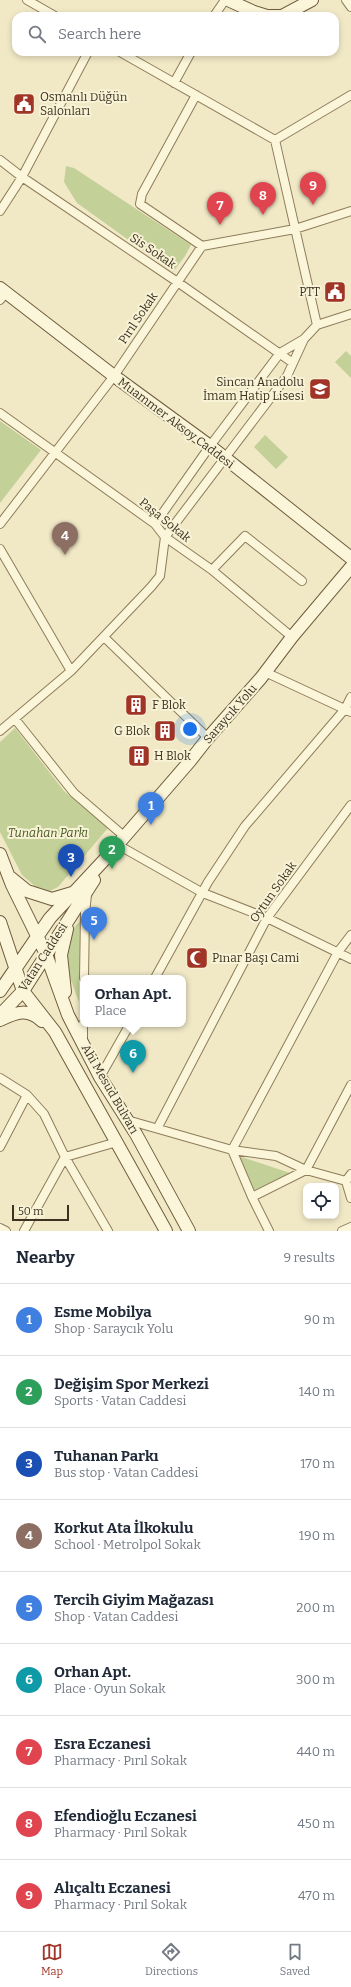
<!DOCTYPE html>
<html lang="en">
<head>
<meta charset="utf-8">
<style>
	:root { --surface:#fff; --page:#f2f2f3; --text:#1f2937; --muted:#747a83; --line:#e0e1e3; --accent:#a03426 }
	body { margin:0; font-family:Bitter,serif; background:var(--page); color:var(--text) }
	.controls { position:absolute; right:12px; bottom:12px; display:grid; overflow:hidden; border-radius:8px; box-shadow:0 2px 6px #0003 }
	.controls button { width:36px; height:36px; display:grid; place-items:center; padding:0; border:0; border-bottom:1px solid var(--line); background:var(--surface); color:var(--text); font:20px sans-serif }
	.scale { position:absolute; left:12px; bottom:10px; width:57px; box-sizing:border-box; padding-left:4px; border:2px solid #3d311f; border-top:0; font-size:11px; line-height:14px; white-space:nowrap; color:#3d311f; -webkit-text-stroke:3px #f8f2d6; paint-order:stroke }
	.you { position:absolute; left:190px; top:729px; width:14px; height:14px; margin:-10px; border:3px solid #fff; border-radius:50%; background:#1a73e8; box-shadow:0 0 0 6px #1a73e833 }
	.badge { display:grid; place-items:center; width:26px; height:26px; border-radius:50%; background:var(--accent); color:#fff; font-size:13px; font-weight:700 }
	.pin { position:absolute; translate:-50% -33px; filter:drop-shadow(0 1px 2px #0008) }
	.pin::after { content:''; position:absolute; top:21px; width:14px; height:12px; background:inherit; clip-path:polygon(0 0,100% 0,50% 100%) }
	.popup { position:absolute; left:80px; top:975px; width:106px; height:52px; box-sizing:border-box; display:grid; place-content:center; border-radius:8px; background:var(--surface); filter:drop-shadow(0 1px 3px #0005); font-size:13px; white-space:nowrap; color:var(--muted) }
	.popup b { font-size:15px; color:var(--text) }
	.popup::after { content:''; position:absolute; left:50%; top:100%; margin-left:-8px; border:8px solid transparent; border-top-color:var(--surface) }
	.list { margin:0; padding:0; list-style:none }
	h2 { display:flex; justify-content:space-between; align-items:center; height:52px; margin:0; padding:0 16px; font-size:17px }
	h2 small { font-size:13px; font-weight:400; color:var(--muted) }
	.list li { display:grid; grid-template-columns:26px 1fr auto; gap:12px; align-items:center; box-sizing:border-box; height:72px; padding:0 16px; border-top:1px solid var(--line) }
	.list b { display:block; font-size:15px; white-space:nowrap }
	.list p { margin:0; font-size:13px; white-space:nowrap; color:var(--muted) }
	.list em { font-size:13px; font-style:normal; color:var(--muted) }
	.icon { flex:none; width:22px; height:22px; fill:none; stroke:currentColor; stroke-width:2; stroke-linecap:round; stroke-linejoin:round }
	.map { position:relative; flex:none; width:351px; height:1231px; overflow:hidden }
	.search { position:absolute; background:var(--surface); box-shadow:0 2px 6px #0003; left:12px; right:12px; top:12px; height:44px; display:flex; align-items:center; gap:10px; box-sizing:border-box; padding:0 14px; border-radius:12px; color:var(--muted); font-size:15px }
	.sheet { height:700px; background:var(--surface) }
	nav { display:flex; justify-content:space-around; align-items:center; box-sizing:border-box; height:56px; border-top:1px solid var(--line); background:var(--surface); font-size:11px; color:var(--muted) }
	nav a { display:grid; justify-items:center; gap:2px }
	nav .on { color:var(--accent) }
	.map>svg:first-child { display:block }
</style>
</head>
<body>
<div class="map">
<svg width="351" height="1231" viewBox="0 0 351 1231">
	<rect width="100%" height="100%" fill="#f1e9c6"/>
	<path fill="#c3d098" d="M 66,166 L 74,168 L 191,245 L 185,256 L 173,272 L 77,203 L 64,182 Z
		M 346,351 L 351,356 L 351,378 L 335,362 Z
		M 0,421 L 41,450 L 0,503 Z
		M 265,435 L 288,457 L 276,469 L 254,447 Z
		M 15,728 L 64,791 L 108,828 L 58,887 L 50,891 L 36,887 L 22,875 L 0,832 L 0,742 Z
		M 80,922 L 79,1002 C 70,978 63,963 70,938 C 72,932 74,925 80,922 Z
		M 242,1157 L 293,1174 L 256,1191 L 253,1189 L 238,1162 Z"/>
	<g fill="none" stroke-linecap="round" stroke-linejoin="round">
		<g stroke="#8e7c5a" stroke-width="10">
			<path id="street" d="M 27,0 L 55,16
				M 346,0 L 351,7
				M 214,16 L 225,0
				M 120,52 L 275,140 L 317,325
				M 174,83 L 191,52
				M 196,95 L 142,194 L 140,204 L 202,246
				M 275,140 L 351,95
				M 0,160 L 22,177 L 176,281 L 293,363
				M 0,211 L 22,177 L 88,52
				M 0,300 L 6,293
				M 0,413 L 155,524 L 165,537 L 212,570 L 292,637
				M 0,524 L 114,376 L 202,246 L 295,229 L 351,211
				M 155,524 L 210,446 L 280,353 L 304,339 L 317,325 L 351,314
				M 0,549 L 71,671
				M 212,570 L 245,536 L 302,581
				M 104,637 L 208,738
				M 265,672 L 351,712
				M 15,719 L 74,793 L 125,837
				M 0,731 L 71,671 L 151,587 L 160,576 L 165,537 L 287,376 L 304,339
				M 118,845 L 203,893 L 267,918 L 351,959
				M 84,978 L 85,913 L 87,895
				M 155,978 L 208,882 L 245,826 L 345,709 L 351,697
				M 83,1041 L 83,1024
				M 100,1077 L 130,1024
				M 0,1078 L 27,1095 L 44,1114 L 65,1157 L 108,1231
				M 127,1120 L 232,1150 L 276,1156 L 306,1170 L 346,1181
				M 158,1127 L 267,918 L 351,805
				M 0,1147 L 27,1095
				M 351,1174 L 346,1181 L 351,1198
				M 252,1197 L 306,1170 L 351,1085
				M 0,1228 L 6,1231
				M 24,1231 L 65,1157 L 117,1142
				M 269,1231 L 252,1197 L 232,1150 L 338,952 L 351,935
				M 342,1231 L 351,1227"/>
		</g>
		<g stroke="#6f5c3d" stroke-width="14">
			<path id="secondary" d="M 228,0 L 254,12 L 267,16
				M 270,16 L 282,16 L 312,0
				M 0,288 L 114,376 L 210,446 L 351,558
				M 0,854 L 12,885 L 46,954 L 68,1015 L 100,1077 L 136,1134 L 189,1231
				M 11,878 L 27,891 L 52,899 L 72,893
				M 0,922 L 23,991 L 55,1032 L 166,1231
				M 0,991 L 50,918 L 106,858 L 190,761 L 208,738 L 261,678 L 292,637 L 351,567
				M 65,992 L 61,955 L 67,929
				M 0,1015 L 23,991 L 94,880
				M 0,1020 C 17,1012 28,1008 42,1021"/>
		</g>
		<use href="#street" stroke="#fbf5da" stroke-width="8"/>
		<use href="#secondary" stroke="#fbf5da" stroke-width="12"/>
	</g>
	<defs>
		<g id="civic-square" transform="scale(1.15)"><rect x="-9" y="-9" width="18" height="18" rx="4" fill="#a03426" stroke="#f8f2d6"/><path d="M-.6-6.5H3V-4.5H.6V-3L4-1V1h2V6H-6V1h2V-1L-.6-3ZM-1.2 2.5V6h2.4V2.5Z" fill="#fff"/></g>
		<g id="school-square" transform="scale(1.15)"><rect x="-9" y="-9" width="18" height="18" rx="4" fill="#a03426" stroke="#f8f2d6"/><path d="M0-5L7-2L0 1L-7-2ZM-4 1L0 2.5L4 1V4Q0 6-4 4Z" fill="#fff"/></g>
		<g id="building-square" transform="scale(1.15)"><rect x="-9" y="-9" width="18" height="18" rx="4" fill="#a03426" stroke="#f8f2d6"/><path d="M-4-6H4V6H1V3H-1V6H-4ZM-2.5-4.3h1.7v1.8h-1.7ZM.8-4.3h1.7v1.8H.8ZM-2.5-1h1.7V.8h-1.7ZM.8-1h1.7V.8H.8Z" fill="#fff"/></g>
		<g id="mosque-square" transform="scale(1.15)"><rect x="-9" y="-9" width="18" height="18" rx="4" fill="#a03426" stroke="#f8f2d6"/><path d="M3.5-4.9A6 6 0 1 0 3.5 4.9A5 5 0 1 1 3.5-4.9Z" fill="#fff"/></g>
	</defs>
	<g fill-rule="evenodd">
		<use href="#civic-square" x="24" y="104"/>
		<use href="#civic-square" x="335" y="292"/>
		<use href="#school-square" x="320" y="389"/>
		<use href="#building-square" x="136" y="705"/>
		<use href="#building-square" x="165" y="731"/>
		<use href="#building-square" x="139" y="756"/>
		<use href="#mosque-square" x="197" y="958"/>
	</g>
	<g text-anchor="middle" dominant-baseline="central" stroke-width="4" stroke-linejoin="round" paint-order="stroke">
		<g font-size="12" fill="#3d311f" stroke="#f8f2d6" text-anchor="start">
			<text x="40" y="97">Osmanlı Düğün<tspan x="40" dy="14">Salonları</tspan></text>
			<text x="320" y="292" text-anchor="end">PTT</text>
			<text x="304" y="382" text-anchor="end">Sincan Anadolu<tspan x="304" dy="14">İmam Hatip Lisesi</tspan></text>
			<text x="152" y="705">F Blok</text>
			<text x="150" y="731" text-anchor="end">G Blok</text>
			<text x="154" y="756">H Blok</text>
			<text x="212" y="958">Pınar Başı Cami</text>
		</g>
		<g font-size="12" fill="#3d311f" stroke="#f8f2d6">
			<text transform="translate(153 251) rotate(34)">Sis Sokak</text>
			<text transform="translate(138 318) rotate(-56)">Pırıl Sokak</text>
			<text transform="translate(176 423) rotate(37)">Muammer Aksoy Caddesi</text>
			<text transform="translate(165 520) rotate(39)">Paşa Sokak</text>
			<text transform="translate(230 714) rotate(-49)">Saraycık Yolu</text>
			<text transform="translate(273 892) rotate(-55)">Oytun Sokak</text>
			<text transform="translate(43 957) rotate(-57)">Vatan Caddesi</text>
			<text transform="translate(110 1089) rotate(60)">Ahi Mesud Bulvarı</text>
		</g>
		<g font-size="12" font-style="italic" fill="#465a24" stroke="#f8f2d6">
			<text x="48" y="833">Tunahan Parkı</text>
		</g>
	</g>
</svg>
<div class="controls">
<button><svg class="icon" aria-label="locate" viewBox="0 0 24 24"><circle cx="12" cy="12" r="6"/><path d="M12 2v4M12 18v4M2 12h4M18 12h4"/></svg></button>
</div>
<div class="scale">50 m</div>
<div class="you"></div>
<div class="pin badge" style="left:151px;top:825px;background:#3f7fe0">1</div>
<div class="pin badge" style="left:112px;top:869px;background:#2e9e5b">2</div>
<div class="pin badge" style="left:71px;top:877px;background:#1a4fb4">3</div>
<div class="pin badge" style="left:65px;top:555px;background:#8d6e63">4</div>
<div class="pin badge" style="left:94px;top:940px;background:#3f7fe0">5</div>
<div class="pin badge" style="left:133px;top:1073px;background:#0f9aa8">6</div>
<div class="popup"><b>Orhan Apt.</b>Place</div>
<div class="pin badge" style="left:220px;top:225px;background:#e0444e">7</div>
<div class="pin badge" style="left:263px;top:215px;background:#e0444e">8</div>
<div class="pin badge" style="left:313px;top:205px;background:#e0444e">9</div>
<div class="search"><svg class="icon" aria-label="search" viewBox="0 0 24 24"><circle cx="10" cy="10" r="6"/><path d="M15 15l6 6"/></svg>Search here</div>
</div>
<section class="sheet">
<h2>Nearby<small>9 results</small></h2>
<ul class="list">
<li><span class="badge" style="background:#3f7fe0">1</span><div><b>Esme Mobilya</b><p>Shop · Saraycık Yolu</p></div><em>90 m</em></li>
<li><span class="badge" style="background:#2e9e5b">2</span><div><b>Değişim Spor Merkezi</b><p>Sports · Vatan Caddesi</p></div><em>140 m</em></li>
<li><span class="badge" style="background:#1a4fb4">3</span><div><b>Tuhanan Parkı</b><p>Bus stop · Vatan Caddesi</p></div><em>170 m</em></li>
<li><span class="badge" style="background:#8d6e63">4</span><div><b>Korkut Ata İlkokulu</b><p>School · Metrolpol Sokak</p></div><em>190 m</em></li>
<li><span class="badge" style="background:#3f7fe0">5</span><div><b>Tercih Giyim Mağazası</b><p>Shop · Vatan Caddesi</p></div><em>200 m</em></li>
<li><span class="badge" style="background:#0f9aa8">6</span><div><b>Orhan Apt.</b><p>Place · Oyun Sokak</p></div><em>300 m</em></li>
<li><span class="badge" style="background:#e0444e">7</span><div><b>Esra Eczanesi</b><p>Pharmacy · Pırıl Sokak</p></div><em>440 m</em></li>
<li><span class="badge" style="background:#e0444e">8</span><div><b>Efendioğlu Eczanesi</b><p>Pharmacy · Pırıl Sokak</p></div><em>450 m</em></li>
<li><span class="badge" style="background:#e0444e">9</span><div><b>Alıçaltı Eczanesi</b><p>Pharmacy · Pırıl Sokak</p></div><em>470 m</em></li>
</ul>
</section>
<nav>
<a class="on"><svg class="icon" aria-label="map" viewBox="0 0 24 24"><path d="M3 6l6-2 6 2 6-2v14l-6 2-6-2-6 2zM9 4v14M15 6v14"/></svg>Map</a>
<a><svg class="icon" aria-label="directions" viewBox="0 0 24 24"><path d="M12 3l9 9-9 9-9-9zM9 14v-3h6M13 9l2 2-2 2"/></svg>Directions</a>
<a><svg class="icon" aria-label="saved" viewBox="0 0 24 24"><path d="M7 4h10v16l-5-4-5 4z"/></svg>Saved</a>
</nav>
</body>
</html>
